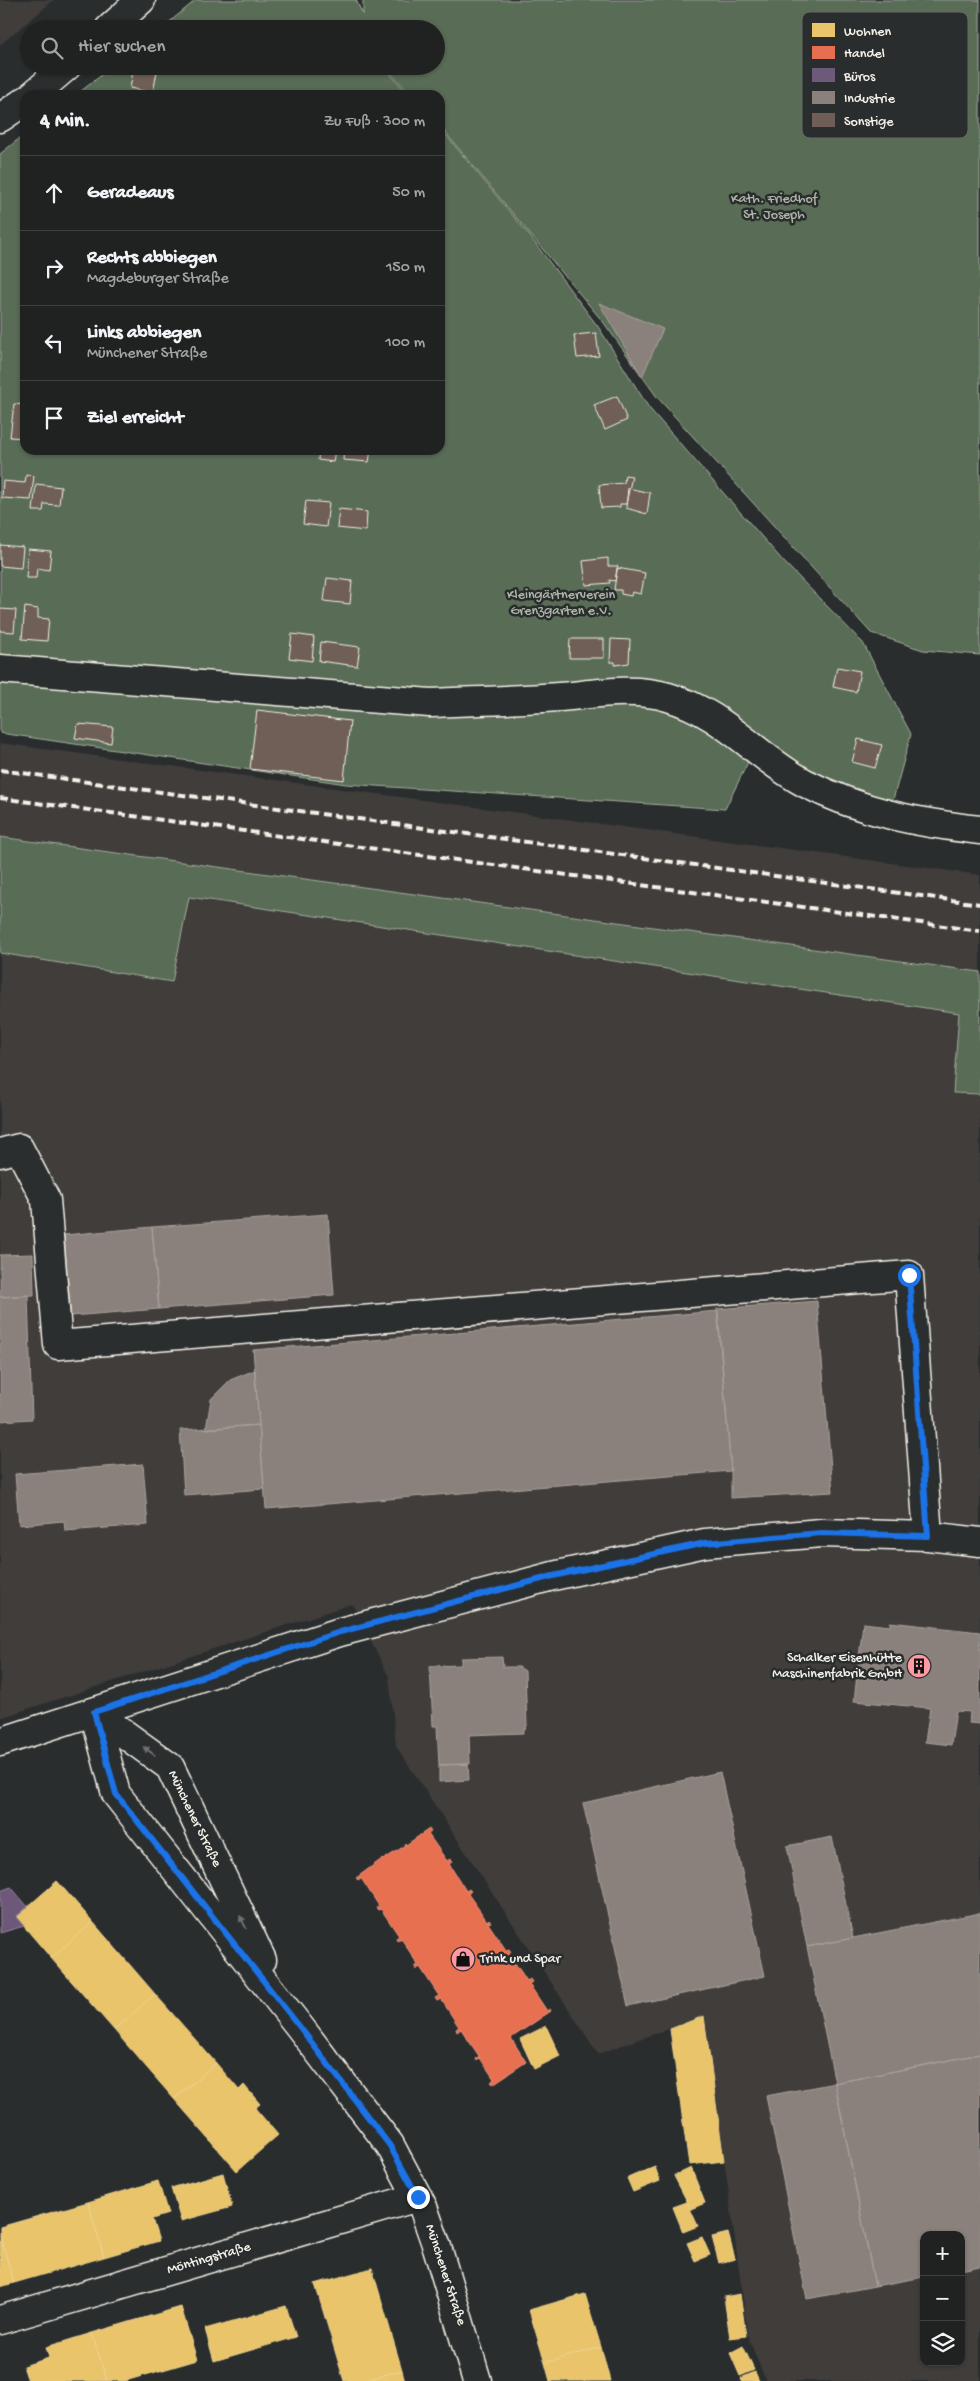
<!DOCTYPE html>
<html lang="de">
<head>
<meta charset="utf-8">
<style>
	:root { --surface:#202222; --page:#282a2a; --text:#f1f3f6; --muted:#a2a4a5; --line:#3d3f40 }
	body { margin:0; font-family:"Gochi Hand",sans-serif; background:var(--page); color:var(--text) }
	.controls { position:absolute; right:15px; bottom:15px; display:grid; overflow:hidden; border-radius:10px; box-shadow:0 1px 4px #0004 }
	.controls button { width:45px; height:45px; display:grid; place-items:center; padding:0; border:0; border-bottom:1px solid var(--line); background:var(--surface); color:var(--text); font:25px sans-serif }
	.stop { position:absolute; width:15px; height:15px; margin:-11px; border:4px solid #1a73e8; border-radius:50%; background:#fff }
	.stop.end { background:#1a73e8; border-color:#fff; box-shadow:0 1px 5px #0008 }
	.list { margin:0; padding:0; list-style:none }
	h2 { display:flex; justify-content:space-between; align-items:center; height:65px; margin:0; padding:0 20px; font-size:21px }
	h2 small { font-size:16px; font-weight:400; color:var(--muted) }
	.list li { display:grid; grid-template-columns:32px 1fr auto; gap:15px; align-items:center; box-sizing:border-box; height:75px; padding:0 20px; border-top:1px solid var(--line) }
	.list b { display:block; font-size:19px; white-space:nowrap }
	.list p { margin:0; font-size:16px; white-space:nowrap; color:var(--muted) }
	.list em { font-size:16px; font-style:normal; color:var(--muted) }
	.icon { flex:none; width:28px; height:28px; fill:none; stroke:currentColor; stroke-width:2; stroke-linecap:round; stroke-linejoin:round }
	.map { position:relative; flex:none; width:980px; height:2381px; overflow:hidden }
	.search { position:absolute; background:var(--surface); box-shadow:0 1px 4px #0004; left:20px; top:20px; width:425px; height:55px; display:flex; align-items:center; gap:12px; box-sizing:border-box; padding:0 18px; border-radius:28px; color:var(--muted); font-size:19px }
	.panel { position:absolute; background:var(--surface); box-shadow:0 1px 4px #0004; left:20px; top:90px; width:425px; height:365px; border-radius:15px }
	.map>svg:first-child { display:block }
</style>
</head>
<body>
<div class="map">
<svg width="980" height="2381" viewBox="0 0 980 2381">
	<rect width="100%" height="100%" fill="#2a2d2e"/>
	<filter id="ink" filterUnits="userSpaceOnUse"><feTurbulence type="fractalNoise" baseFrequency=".02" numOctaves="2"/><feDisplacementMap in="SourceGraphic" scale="10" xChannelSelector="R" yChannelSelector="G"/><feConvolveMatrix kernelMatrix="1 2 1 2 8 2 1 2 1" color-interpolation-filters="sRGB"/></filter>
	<g filter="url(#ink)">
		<path fill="#3f3c3a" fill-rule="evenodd" d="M 0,0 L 54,0 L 0,45 Z
			M 0,743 L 980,875 L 980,972 L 0,837 Z
			M 188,897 L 960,1013 L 953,1093 L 980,1094 L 980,2381 L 766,2381 L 748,2337 L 705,2016 L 598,2054 L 396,1746 L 389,1677 L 352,1604 L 0,1718 L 0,953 L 172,982 ZM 924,2235 L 961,2235 L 961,2362 L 924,2362 Z"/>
		<path fill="#596c56" stroke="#a6ae9f" d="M 196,0 L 356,0 L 363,15 L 363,0 L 980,0 L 980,655 L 923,650 L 871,633 L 657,397 L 604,323 L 440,126 L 440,95 L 411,95 L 392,74 L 388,66 L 436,66 L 436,29 L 161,29 Z
			M 113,66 L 387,66 L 391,75 L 409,95 L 76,95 Z
			M 440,128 L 529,235 L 599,328 L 649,408 L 783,561 L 863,643 L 911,734 L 891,807 L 750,758 L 725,809 L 346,784 L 0,733 L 0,154 L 25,134 L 25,450 L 440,450 Z
			M 0,837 L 980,972 L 980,1094 L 953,1093 L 959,1013 L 189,897 L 172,982 L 0,953 Z"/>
		<path fill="#e9c46a" stroke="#ecd290" d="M 57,1881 L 93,1922 L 51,1958 L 16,1917 Z
			M 93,1922 L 155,1994 L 114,2030 L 51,1958 Z
			M 155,1994 L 216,2063 L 174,2099 L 114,2030 Z
			M 704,2016 L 724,2161 L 689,2165 L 670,2029 Z
			M 546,2026 L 560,2056 L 534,2069 L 520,2039 Z
			M 216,2063 L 239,2090 L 244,2085 L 260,2104 L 255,2108 L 278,2135 L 237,2171 L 174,2099 Z
			M 655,2167 L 660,2181 L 633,2192 L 627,2178 Z
			M 691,2168 L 705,2203 L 691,2209 L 674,2176 Z
			M 223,2173 L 232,2207 L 181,2221 L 171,2188 Z
			M 158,2181 L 168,2214 L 152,2219 L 159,2241 L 104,2257 L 88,2202 Z
			M 88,2202 L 104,2257 L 14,2283 L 0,2235 L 0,2227 Z
			M 687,2202 L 698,2226 L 683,2232 L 673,2207 Z
			M 728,2233 L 735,2259 L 719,2263 L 712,2237 Z
			M 0,2235 L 14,2283 L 0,2287 Z
			M 702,2237 L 710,2255 L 695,2261 L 687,2243 Z
			M 372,2268 L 402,2370 L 363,2381 L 344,2381 L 315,2284 Z
			M 585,2294 L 601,2347 L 545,2363 L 529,2310 Z
			M 740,2294 L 746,2336 L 730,2338 L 724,2297 Z
			M 286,2306 L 296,2337 L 214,2361 L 205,2329 Z
			M 181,2307 L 197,2360 L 125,2381 L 107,2381 L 92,2333 Z
			M 92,2333 L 107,2381 L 28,2381 L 23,2366 L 49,2358 L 46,2347 Z
			M 743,2346 L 754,2370 L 740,2376 L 730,2353 Z
			M 601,2347 L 610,2381 L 550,2381 L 545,2363 Z
			M 402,2370 L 405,2381 L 363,2381 Z
			M 755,2372 L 759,2381 L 742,2381 L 741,2378 Z"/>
		<path fill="#e76f51" stroke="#eb967e" d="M 429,1829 L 431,1832 L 428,1834 L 447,1861 L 450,1859 L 452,1862 L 449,1864 L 466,1891 L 469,1889 L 471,1891 L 468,1894 L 487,1921 L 489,1919 L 491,1922 L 488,1923 L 506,1950 L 509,1949 L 511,1952 L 509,1954 L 527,1981 L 530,1979 L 532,1982 L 529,1984 L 547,2011 L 550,2009 L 551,2011 L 511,2038 L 526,2062 L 493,2084 L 491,2082 L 494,2079 L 480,2058 L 477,2061 L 476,2059 L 479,2056 L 461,2029 L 457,2032 L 456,2029 L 459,2027 L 441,1999 L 437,2001 L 435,1998 L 439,1996 L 420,1967 L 416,1970 L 415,1967 L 418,1965 L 401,1938 L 397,1941 L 396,1938 L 399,1936 L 381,1909 L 378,1910 L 376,1908 L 379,1906 L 361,1878 L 358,1880 L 356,1878 L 382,1859 L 383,1860 L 403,1847 L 405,1843 L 406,1845 Z"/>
		<path fill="#6d597a" stroke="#96879b" d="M 11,1887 L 28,1907 L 16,1917 L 24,1926 L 0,1933 L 0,1891 Z"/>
		<path fill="#8a817c" stroke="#aaa39c" d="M 599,303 L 663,329 L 642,377 Z
			M 328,1214 L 334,1295 L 159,1309 L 152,1227 Z
			M 152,1227 L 159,1309 L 71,1316 L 64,1235 Z
			M 33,1254 L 34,1295 L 0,1297 L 0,1255 Z
			M 28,1295 L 32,1419 L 0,1421 L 0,1297 Z
			M 817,1301 L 833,1492 L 731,1498 L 731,1471 L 717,1309 Z
			M 718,1311 L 731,1471 L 266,1509 L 253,1350 Z
			M 255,1370 L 259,1425 L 206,1429 L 211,1399 L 230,1380 Z
			M 259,1425 L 264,1489 L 184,1495 L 180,1430 Z
			M 143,1464 L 148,1525 L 65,1531 L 64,1521 L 19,1525 L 15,1474 Z
			M 890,1622 L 980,1632 L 980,1724 L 969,1723 L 970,1712 L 956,1711 L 951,1745 L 925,1742 L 930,1708 L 854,1701 L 863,1623 L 890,1626 Z
			M 502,1657 L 503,1667 L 519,1667 L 525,1671 L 527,1726 L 523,1733 L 469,1735 L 470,1764 L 439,1765 L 437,1726 L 433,1726 L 430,1666 L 461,1665 L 461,1658 Z
			M 468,1764 L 469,1780 L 439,1782 L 439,1765 Z
			M 720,1772 L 765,1976 L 628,2006 L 583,1803 Z
			M 832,1837 L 853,1938 L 807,1947 L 787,1846 Z
			M 980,1913 L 980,2054 L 835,2083 L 807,1947 Z
			M 980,2054 L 980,2266 L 961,2270 L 961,2235 L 924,2235 L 924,2277 L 875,2286 L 835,2083 Z
			M 835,2083 L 875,2286 L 807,2299 L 766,2096 Z"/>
		<path fill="#6f5e57" stroke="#f4f1e8" d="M 134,66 L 158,66 L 153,93 L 130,88 Z
			M 353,91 L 371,95 L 352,95 Z
			M 596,333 L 599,356 L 577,358 L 574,335 Z
			M 617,396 L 627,420 L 605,430 L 594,405 Z
			M 14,404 L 25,405 L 25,438 L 10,437 Z
			M 319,450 L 335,450 L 333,462 L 318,460 Z
			M 344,450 L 371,450 L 369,462 L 343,460 Z
			M 26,475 L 34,476 L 31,500 L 2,498 L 3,481 L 25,483 Z
			M 625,475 L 632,476 L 626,504 L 620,504 L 620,507 L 601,508 L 599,485 L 624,483 Z
			M 36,484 L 61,487 L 59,505 L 44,504 L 43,511 L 33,511 Z
			M 628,488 L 650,493 L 647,514 L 626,508 Z
			M 306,501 L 329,503 L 326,527 L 303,524 Z
			M 339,509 L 367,512 L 366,531 L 337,528 Z
			M 0,545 L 23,547 L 21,568 L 0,566 Z
			M 28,549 L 51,551 L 49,570 L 37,568 L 36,578 L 26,578 Z
			M 608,558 L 608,566 L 618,566 L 615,581 L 609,580 L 610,583 L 586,585 L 583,561 Z
			M 617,568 L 645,573 L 641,594 L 632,592 L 631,596 L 621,594 L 621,590 L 614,590 Z
			M 327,578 L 352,581 L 350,604 L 324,601 Z
			M 25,607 L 38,609 L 38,618 L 49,619 L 47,641 L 22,639 Z
			M 0,609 L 16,610 L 14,632 L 0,631 Z
			M 292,634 L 314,637 L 312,661 L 289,658 Z
			M 570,639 L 604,639 L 604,658 L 569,658 Z
			M 611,639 L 630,640 L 629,663 L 615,665 L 615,662 L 610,662 Z
			M 321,642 L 360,647 L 357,666 L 319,661 Z
			M 837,667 L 860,671 L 856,692 L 833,687 Z
			M 257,710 L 350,721 L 344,780 L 250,769 Z
			M 78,724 L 113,727 L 111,743 L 75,738 Z
			M 858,739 L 882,745 L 875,768 L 852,762 Z"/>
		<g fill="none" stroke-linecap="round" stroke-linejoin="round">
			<g stroke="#f4f1e8" stroke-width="31">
				<path id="minor" d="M 109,29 L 141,0
					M 33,95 L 67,66
					M 0,118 L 25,101
					M 0,669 L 430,703 C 473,701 516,700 559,697 C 595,694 633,687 668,697 C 724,713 756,757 805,783 C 861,812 918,823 980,830
					M 0,1153 L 19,1148 L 46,1200 L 58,1345 L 909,1275 L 928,1536
					M 94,1712 L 116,1794 L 299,2026 L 390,2145 L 423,2207 L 437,2247 L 477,2381
					M 94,1712 L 170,1767 L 262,1960
					M 0,1742 L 340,1632 L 553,1576 L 705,1543 L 821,1533 L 928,1536 L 980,1542
					M 0,2320 L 418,2197"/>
			</g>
			<use href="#minor" stroke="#2a2d2e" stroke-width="28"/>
			<path stroke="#f4f1e8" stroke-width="4" stroke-dasharray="8 4" stroke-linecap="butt" d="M 0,770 L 980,904
				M 0,798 L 980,931"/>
		</g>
		<defs><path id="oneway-solid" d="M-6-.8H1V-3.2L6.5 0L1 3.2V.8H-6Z" transform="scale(1.25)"/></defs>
		<g fill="#71726f">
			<use href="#oneway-solid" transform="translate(149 1751) rotate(-144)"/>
			<use href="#oneway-solid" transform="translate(243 1922) rotate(-115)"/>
		</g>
	</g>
	<g fill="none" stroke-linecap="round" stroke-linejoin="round" filter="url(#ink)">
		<path stroke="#1a73e8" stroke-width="6" d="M 418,2197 L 390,2146 L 299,2026 L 116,1794 L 94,1712 L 340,1632 L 553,1576 L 705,1543 L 821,1533 L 928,1536 L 909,1275"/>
	</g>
	<defs>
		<g id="building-disc" transform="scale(1.25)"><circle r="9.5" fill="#ff9aa2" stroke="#2a2d2e"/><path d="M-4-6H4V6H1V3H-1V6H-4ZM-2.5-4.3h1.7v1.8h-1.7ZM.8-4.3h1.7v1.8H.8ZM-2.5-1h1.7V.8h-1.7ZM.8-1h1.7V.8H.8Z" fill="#111"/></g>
		<g id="shop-disc" transform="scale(1.25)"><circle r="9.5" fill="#ff9aa2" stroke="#2a2d2e"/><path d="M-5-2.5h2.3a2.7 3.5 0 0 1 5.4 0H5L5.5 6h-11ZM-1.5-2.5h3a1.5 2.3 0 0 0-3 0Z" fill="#111"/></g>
	</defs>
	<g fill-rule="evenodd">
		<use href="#building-disc" x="919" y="1666"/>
		<use href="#shop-disc" x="463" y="1959"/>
	</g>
	<g text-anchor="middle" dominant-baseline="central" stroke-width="5" stroke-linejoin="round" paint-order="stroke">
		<g font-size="14" fill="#aeb5a6" stroke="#2a2d2e">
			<text x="774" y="199">Kath. Friedhof<tspan x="774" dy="16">St. Joseph</tspan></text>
			<text x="561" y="595">Kleingärtnerverein<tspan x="561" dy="16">Grenzgarten e.V.</tspan></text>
		</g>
		<g font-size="14" fill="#f4f1e8" stroke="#2a2d2e" text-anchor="end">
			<text x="902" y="1658">Schalker Eisenhütte<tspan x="902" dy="16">Maschinenfabrik GmbH</tspan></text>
			<text x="480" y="1959" text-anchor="start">Trink und Spar</text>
		</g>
		<g font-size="14" fill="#f4f1e8" stroke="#2a2d2e">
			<text transform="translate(194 1819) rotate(64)">Münchener Straße</text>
			<text transform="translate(209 2259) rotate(-16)">Möntingstraße</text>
			<text transform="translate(445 2275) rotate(72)">Münchener Straße</text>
		</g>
	</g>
	<rect x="802" y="12" width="166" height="126" rx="8" fill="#2a2d2e" stroke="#676866" stroke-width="1"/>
	<rect x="812" y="23" width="23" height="14" fill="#e9c46a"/>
	<rect x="812" y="46" width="23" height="13" fill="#e76f51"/>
	<rect x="812" y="68" width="23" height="14" fill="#6d597a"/>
	<rect x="812" y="91" width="23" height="13" fill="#8a817c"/>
	<rect x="812" y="113" width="23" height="14" fill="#6f5e57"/>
	<g font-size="14" fill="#f4f1e8">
		<text x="844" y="35">Wohnen</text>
		<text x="844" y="57">Handel</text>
		<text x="844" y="80">Büros</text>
		<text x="844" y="102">Industrie</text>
		<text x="844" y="125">Sonstige</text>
	</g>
</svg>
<div class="controls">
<button>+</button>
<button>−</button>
<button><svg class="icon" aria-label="layers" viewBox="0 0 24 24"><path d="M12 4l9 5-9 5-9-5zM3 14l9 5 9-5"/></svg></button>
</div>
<div class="stop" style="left:909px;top:1275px"></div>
<div class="stop end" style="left:418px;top:2197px"></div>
<div class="search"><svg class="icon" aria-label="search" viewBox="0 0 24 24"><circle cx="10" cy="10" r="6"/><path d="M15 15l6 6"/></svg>Hier suchen</div>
<section class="panel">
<h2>4 Min.<small>Zu Fuß · 300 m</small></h2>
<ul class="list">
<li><svg class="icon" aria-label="ahead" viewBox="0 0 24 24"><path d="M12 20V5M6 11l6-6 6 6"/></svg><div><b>Geradeaus</b></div><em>50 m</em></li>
<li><svg class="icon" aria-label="right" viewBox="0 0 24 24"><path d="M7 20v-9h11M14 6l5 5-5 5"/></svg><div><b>Rechts abbiegen</b><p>Magdeburger Straße</p></div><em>150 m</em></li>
<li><svg class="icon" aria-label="left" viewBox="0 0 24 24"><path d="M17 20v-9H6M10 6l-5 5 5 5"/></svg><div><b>Links abbiegen</b><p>Münchener Straße</p></div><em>100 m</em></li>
<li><svg class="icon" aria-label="arrive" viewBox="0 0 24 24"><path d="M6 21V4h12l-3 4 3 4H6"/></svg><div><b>Ziel erreicht</b></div></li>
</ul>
</section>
</div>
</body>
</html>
